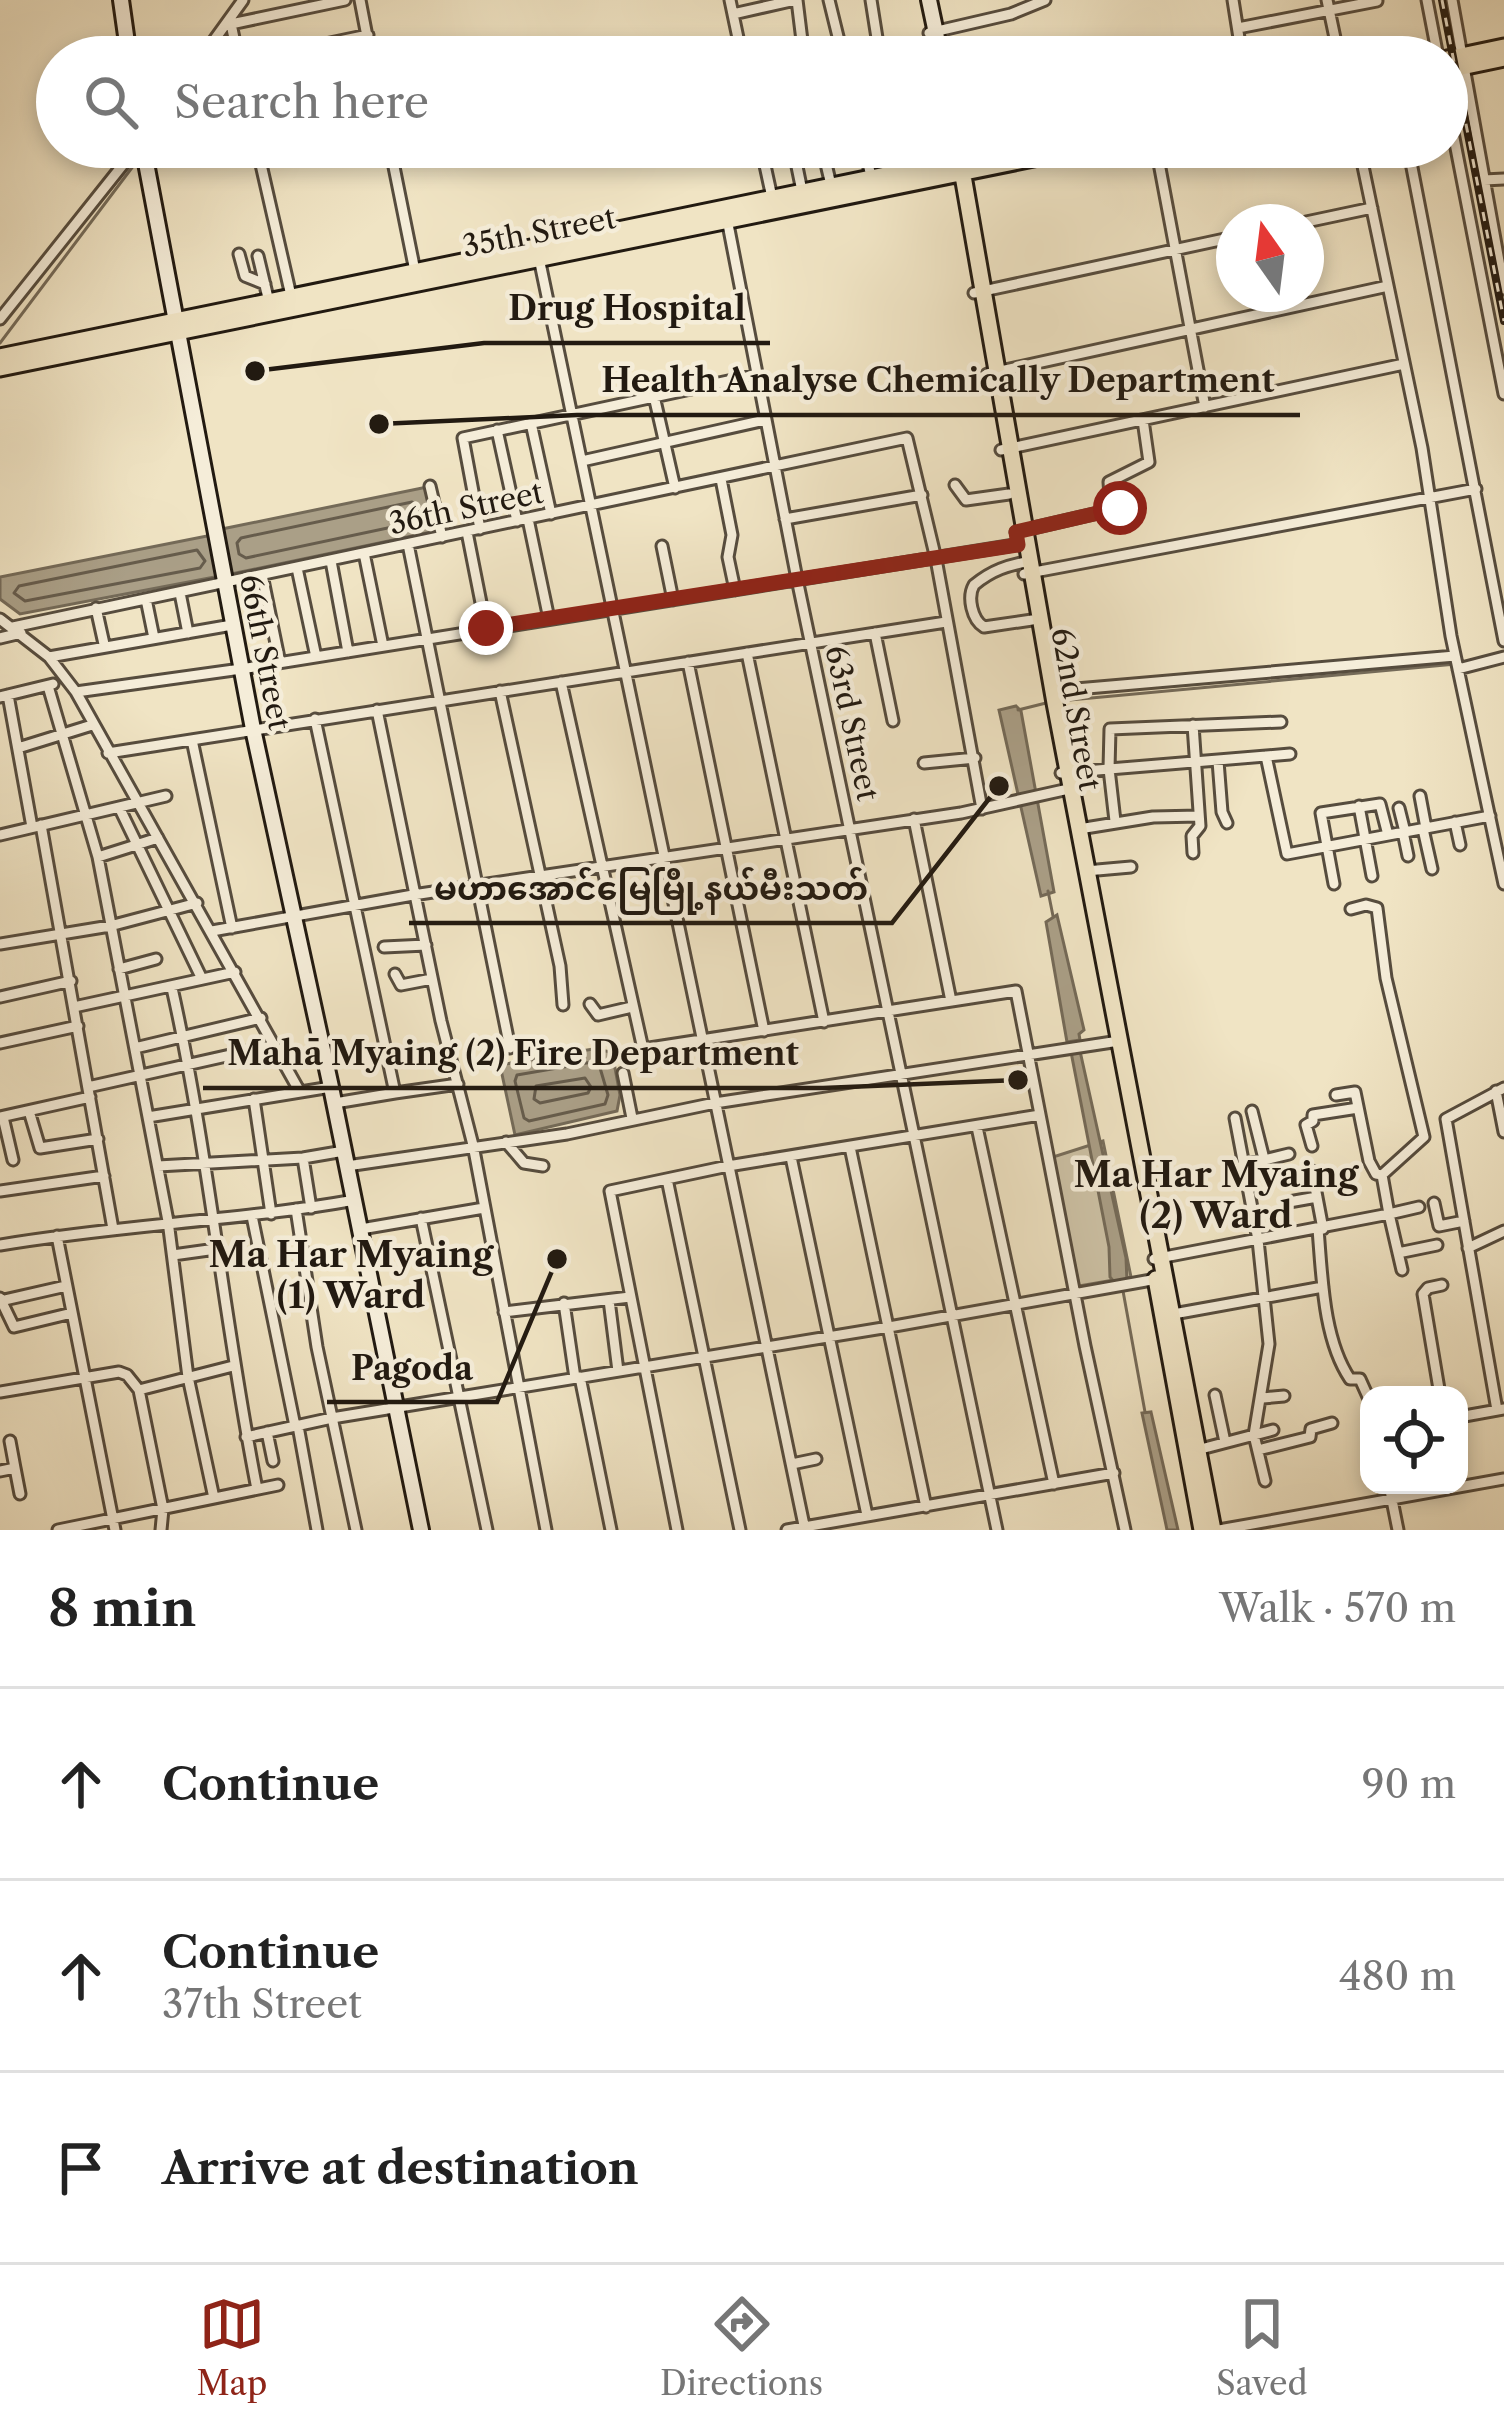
<!DOCTYPE html>
<html lang="en">
<head>
<meta charset="utf-8">
<style>
	:root { --surface:#fff; --page:#f6f6f6; --text:#222; --muted:#767676; --line:#e0e0e0; --accent:#8f2418 }
	body { margin:0; font-family:"Libre Caslon Text","Noto Sans Myanmar",serif; background:var(--page); color:var(--text) }
	.controls { position:absolute; right:36px; bottom:36px; display:grid; overflow:hidden; border-radius:24px; box-shadow:0 6px 18px #0003 }
	.controls button { width:108px; height:108px; display:grid; place-items:center; padding:0; border:0; border-bottom:3px solid var(--line); background:var(--surface); color:var(--text); font:60px sans-serif }
	.compass { position:absolute; left:1216px; top:204px; width:108px; height:108px; border-radius:50%; background:var(--surface); box-shadow:0 6px 18px #0003; rotate:346deg }
	.stop { position:absolute; width:36px; height:36px; margin:-27px; border:9px solid #8f2418; border-radius:50%; background:#fff }
	.stop.end { background:#8f2418; border-color:#fff; box-shadow:0 3px 12px #0008 }
	.list { margin:0; padding:0; list-style:none }
	h2 { display:flex; justify-content:space-between; align-items:center; height:156px; margin:0; padding:0 48px; font-size:51px }
	h2 small { font-size:39px; font-weight:400; color:var(--muted) }
	.list li { display:grid; grid-template-columns:78px 1fr auto; gap:36px; align-items:center; box-sizing:border-box; height:192px; padding:0 48px; border-top:3px solid var(--line) }
	.list b { display:block; font-size:45px; white-space:nowrap }
	.list p { margin:0; font-size:39px; white-space:nowrap; color:var(--muted) }
	.list em { font-size:39px; font-style:normal; color:var(--muted) }
	.icon { flex:none; width:66px; height:66px; fill:none; stroke:currentColor; stroke-width:2; stroke-linecap:round; stroke-linejoin:round }
	.map { position:relative; flex:none; width:1504px; height:1530px; overflow:hidden }
	.search { position:absolute; background:var(--surface); box-shadow:0 6px 18px #0003; left:36px; right:36px; top:36px; height:132px; display:flex; align-items:center; gap:30px; box-sizing:border-box; padding:0 42px; border-radius:66px; color:var(--muted); font-size:45px }
	.sheet { height:732px; background:var(--surface) }
	nav { display:flex; justify-content:space-around; align-items:center; box-sizing:border-box; height:168px; border-top:3px solid var(--line); background:var(--surface); font-size:33px; color:var(--muted) }
	nav a { display:grid; justify-items:center; gap:6px }
	nav .on { color:var(--accent) }
	.map>svg:first-child { display:block }
</style>
</head>
<body>
<div class="map">
<svg width="1504" height="1530" viewBox="0 0 1504 1530">
	<rect width="100%" height="100%" fill="#f0e4c4"/>
	<filter id="stains"><feTurbulence type="fractalNoise" baseFrequency=".00167" numOctaves="4"/><feColorMatrix values="0 0 0 0 .2 0 0 0 0 .09 0 0 0 0 .02 0 0 0 .5 -.17"/></filter>
	<radialGradient id="worn" r=".72"><stop offset=".6" stop-color="#630" stop-opacity="0"/><stop offset="1" stop-color="#630" stop-opacity=".3"/></radialGradient>
	<path fill="#cdc2a6" stroke="#786e5c" stroke-width="3" d="M 1103,1141 L 1131,1277 L 1079,1286 L 1053,1157 Z"/>
	<path fill="#aa9f87" stroke="#746a58" stroke-width="3" d="M 427,487 L 436,531 L 231,574 L 222,529 Z
		M 212,535 L 220,576 L 20,614 L 0,599 L 0,577 Z
		M 1016,706 L 1021,711 L 1054,892 L 1041,896 L 999,710 Z
		M 1057,915 L 1084,1030 L 1079,1034 L 1080,1040 L 1067,1042 L 1046,922 Z
		M 593,1049 L 612,1052 L 620,1095 L 617,1111 L 515,1135 L 500,1065 Z
		M 1080,1051 L 1126,1258 L 1127,1281 L 1115,1283 L 1110,1277 L 1109,1247 L 1071,1052 Z
		M 1151,1412 L 1178,1530 L 1167,1530 L 1166,1525 L 1142,1413 Z"/>
	<g fill="none" stroke-linecap="round" stroke-linejoin="round">
		<path stroke="#665c4c" stroke-width="3" d="M 412,502 L 419,507 L 420,518 L 416,522 L 246,558 L 239,554 L 237,543 L 241,538 Z
			M 197,550 L 205,561 L 200,568 L 25,601 L 14,593 L 19,586 Z
			M 598,1061 L 608,1095 L 605,1104 L 529,1121 L 524,1118 L 515,1081 L 517,1075 Z
			M 585,1078 L 591,1087 L 588,1093 L 540,1103 L 534,1099 L 536,1086 Z"/>
		<path stroke="#746a58" stroke-width="3" d="M 209,57 L 226,31
			M 0,343 L 137,161
			M 1059,701 L 1456,664
			M 1018,710 L 1050,702
			M 1048,891 L 1053,916
			M 1123,1291 L 1145,1412"/>
		<g stroke="#564c3e" stroke-width="15">
			<path id="street" d="M 360,0 L 371,57
				M 730,0 L 742,57
				M 797,0 L 804,57
				M 829,0 L 843,57
				M 871,0 L 880,57
				M 1233,0 L 1242,57
				M 1327,0 L 1339,57
				M 1427,0 L 1438,57
				M 1452,0 L 1504,289
				M 733,14 L 795,0
				M 231,24 L 345,0
				M 231,24 L 238,57
				M 1238,28 L 1377,1
				M 929,33 L 1011,14 L 1045,0
				M 202,57 L 243,0
				M 263,57 L 368,35
				M 743,57 L 774,51
				M 1287,57 L 1337,46
				M 1447,102 L 1504,394
				M 257,147 L 292,300
				M 390,147 L 415,271
				M 761,147 L 773,202
				M 793,147 L 802,191
				M 822,147 L 831,185
				M 864,147 L 871,176
				M 892,147 L 896,177
				M 1156,147 L 1205,407
				M 1359,147 L 1422,448 L 1451,636 L 1504,884
				M 1408,147 L 1504,641
				M 1484,180 L 1504,179
				M 727,219 L 797,579 L 997,1530
				M 1306,222 L 1372,208
				M 239,254 L 245,276 L 265,284
				M 258,256 L 269,302
				M 539,258 L 805,1530
				M 974,293 L 1234,237
				M 0,319 L 137,147
				M 987,374 L 1388,286
				M 654,396 L 675,488
				M 531,423 L 551,514
				M 497,430 L 517,521
				M 1001,450 L 1404,364
				M 582,461 L 765,420
				M 721,479 L 732,535 L 728,557 L 735,590
				M 955,485 L 966,500 L 1009,494
				M 430,486 L 442,537
				M 528,519 L 549,619
				M 785,519 L 922,495
				M 480,529 L 463,438 L 756,375
				M 467,532 L 486,628
				M 1016,532 L 1111,510 L 1109,482 L 1149,462 L 1143,420
				M 408,544 L 510,1048
				M 662,546 L 673,600
				M 364,553 L 383,646
				M 331,561 L 348,652
				M 1031,561 C 1008,565 992,570 974,585 C 967,597 972,620 984,627 L 1032,620
				M 297,568 L 316,657
				M 1024,574 L 1476,489
				M 262,575 L 280,663
				M 180,593 L 188,633
				M 146,599 L 154,638
				M 96,608 L 104,644
				M 0,619 L 49,657 L 76,692 L 300,1092
				M 13,627 L 907,438 L 936,559 L 982,809
				M 875,633 L 893,721
				M 0,638 L 21,633
				M 747,653 L 824,1022
				M 49,657 L 232,625
				M 688,662 L 764,1031
				M 1458,669 L 1504,657
				M 561,682 L 643,1049 L 1016,991 L 1085,1346 L 1125,1530
				M 48,686 L 98,857 L 168,1221 L 188,1377 L 214,1498
				M 500,691 L 560,966 L 563,1005
				M 1053,691 L 1455,656
				M 76,692 L 241,669 L 1027,543
				M 8,695 L 32,827
				M 0,697 L 53,684
				M 377,710 L 441,1021 L 473,1145 L 546,1530
				M 315,719 L 395,1093 L 335,1103
				M 192,740 L 232,928
				M 18,748 L 92,725
				M 108,753 L 946,622
				M 1266,756 L 1287,854 L 1490,816
				M 1218,761 L 1222,812 L 1227,823
				M 924,763 L 975,758
				M 1061,773 L 1290,754
				M 1420,796 L 1426,828
				M 1359,806 L 1372,876
				M 119,807 L 202,979
				M 1399,808 L 1405,832
				M 914,819 L 951,1001
				M 1115,821 L 1109,769 L 1110,729 L 1281,722
				M 1455,822 L 1460,845
				M 41,825 L 113,1229
				M 1079,829 L 1153,817 L 1199,816
				M 1423,829 L 1432,869
				M 1403,832 L 1408,856
				M 0,835 L 166,796
				M 1193,853 L 1192,836 L 1200,826 L 1193,725
				M 98,857 L 158,838
				M 1086,871 L 1131,867
				M 1334,884 L 1321,813 L 1380,804 L 1388,835
				M 212,931 L 413,895 L 961,813 L 1064,790
				M 0,944 L 110,926 L 197,903
				M 384,947 L 426,945
				M 119,969 L 156,959
				M 395,974 L 401,985 L 432,979
				M 172,988 C 209,1153 224,1323 257,1489
				M 0,997 L 71,981
				M 590,1004 L 598,1015 L 632,1007
				M 74,1007 L 235,972
				M 0,1043 L 78,1026
				M 135,1048 L 261,1018
				M 623,1073 L 632,1118
				M 88,1087 L 275,1045
				M 1496,1091 L 1504,1132
				M 395,1093 L 458,1084
				M 1336,1095 L 1355,1092 L 1369,1161 L 1376,1174 L 1382,1175
				M 254,1099 L 271,1214
				M 29,1111 L 40,1148 L 98,1139
				M 1252,1111 L 1264,1159
				M 0,1117 L 90,1097
				M 3,1117 L 13,1160
				M 148,1117 L 331,1087
				M 1235,1118 L 1258,1240 L 1269,1344 L 1254,1435 L 1265,1481
				M 977,1127 L 1054,1484
				M 506,1142 L 524,1163 L 543,1166
				M 1312,1146 L 1306,1125 L 1313,1121 L 1313,1115 L 1358,1108
				M 850,1147 L 926,1507
				M 791,1157 L 867,1515
				M 303,1158 L 311,1208
				M 1243,1165 L 1289,1154
				M 158,1166 L 303,1158 L 344,1151
				M 347,1166 L 567,1134 L 715,1103 L 1119,1041
				M 1312,1171 L 1323,1229
				M 667,1179 L 740,1530
				M 0,1191 L 104,1176
				M 1289,1202 L 1317,1197
				M 1434,1203 L 1439,1226 L 1464,1221
				M 296,1209 L 317,1347 L 356,1530
				M 252,1216 L 295,1426
				M 421,1218 L 487,1530
				M 361,1229 L 484,1208
				M 1318,1229 C 1322,1276 1323,1339 1350,1379 L 1360,1379 L 1369,1399
				M 57,1236 L 115,1530
				M 0,1245 C 118,1225 237,1221 355,1200
				M 1468,1248 L 1504,1231
				M 1398,1253 L 1437,1245
				M 173,1255 L 216,1249
				M 1154,1259 L 1389,1214 L 1382,1175 L 1424,1137 L 1386,978 L 1377,908 L 1366,905 L 1351,909
				M 1402,1270 L 1389,1214 L 1419,1207
				M 0,1298 L 14,1327 L 72,1313
				M 609,1300 L 618,1371
				M 0,1301 L 66,1286
				M 564,1303 L 575,1378
				M 504,1312 L 630,1297
				M 1168,1315 L 1323,1287
				M 580,1377 L 611,1530
				M 0,1392 L 119,1372 L 127,1375 L 139,1390
				M 1215,1395 L 1225,1442
				M 1440,1395 L 1423,1294 L 1428,1288 L 1442,1285
				M 1263,1398 L 1284,1396
				M 1497,1410 L 1446,1119 L 1504,1088
				M 1459,1417 L 1504,1409
				M 298,1426 L 317,1530
				M 267,1432 L 273,1461
				M 246,1437 L 332,1418 L 889,1327 L 1157,1279
				M 1197,1450 L 1273,1430
				M 1258,1450 L 1310,1437 L 1311,1429 L 1332,1423
				M 792,1464 L 816,1459
				M 15,1468 L 20,1494
				M 0,1471 L 15,1468 L 10,1441
				M 1389,1485 L 1398,1530
				M 58,1530 L 278,1485
				M 161,1530 L 163,1509 L 139,1390 L 233,1366
				M 677,1530 L 610,1191 L 728,1166 L 1040,1115
				M 787,1530 L 1114,1473
				M 1219,1530 L 1504,1479"/>
		</g>
		<g stroke="#221a11" stroke-width="20">
			<path id="secondary" d="M 121,0 L 129,57
				M 929,0 L 941,57
				M 143,147 L 253,729 L 331,1087 L 421,1530"/>
		</g>
		<g stroke="#221a11" stroke-width="21">
			<path id="primary" d="M 1447,59 L 1504,47
				M 1447,70 L 1504,58
				M 958,147 L 1055,703 L 1213,1530
				M 0,357 L 1022,147
				M 0,368 L 1088,147
				M 1156,1279 L 1202,1530"/>
		</g>
		<use href="#street" stroke="#f5edd9" stroke-width="9"/>
		<use href="#secondary" stroke="#f5edd9" stroke-width="14"/>
		<use href="#primary" stroke="#f0e4c4" stroke-width="15"/>
		<g stroke="#221a11" stroke-width="8">
			<path id="rail" d="M 1442,0 L 1504,321"/>
		</g>
		<use href="#rail" stroke="#f5edd9" stroke-width="3" stroke-dasharray="9" stroke-linecap="butt"/>
	</g>
	<g fill="none" stroke-linecap="round" stroke-linejoin="round">
		<path stroke="#8f2418" stroke-width="15" d="M 486,628 L 1018,545 L 1016,532 L 1120,508"/>
	</g>
	<g text-anchor="middle" dominant-baseline="central" stroke-width="9" stroke-linejoin="round" paint-order="stroke">
		<g font-size="30" fill="#221a11" stroke="#f5edd9">
			<text transform="translate(539 232) rotate(-11)">35th Street</text>
			<text transform="translate(466 508) rotate(-12)">36th Street</text>
			<text transform="translate(265 652) rotate(79)">66th Street</text>
			<text transform="translate(1076 709) rotate(80)">62nd Street</text>
			<text transform="translate(852 723) rotate(78)">63rd Street</text>
		</g>
		<g font-size="36" font-weight="bold" fill="#221a11" stroke="#f5edd9">
			<text x="1216" y="1174">Ma Har Myaing<tspan x="1216" dy="41">(2) Ward</tspan></text>
			<text x="351" y="1254">Ma Har Myaing<tspan x="351" dy="41">(1) Ward</tspan></text>
		</g>
	</g>
	<path fill="none" stroke="#221a11" stroke-width="4.5" d="M255 371L484 343H770M379 424L577 415H1300M999 786L892 923H409M1018 1080L823 1088H203M557 1259L497 1402H327"/>
	<g fill="#221a11" stroke="#f5edd9" stroke-width="4.5">
		<circle cx="255" cy="371" r="12"/>
		<circle cx="379" cy="424" r="12"/>
		<circle cx="999" cy="786" r="12"/>
		<circle cx="1018" cy="1080" r="12"/>
		<circle cx="557" cy="1259" r="12"/>
	</g>
	<g font-size="33" text-anchor="middle" font-weight="bold" fill="#221a11" stroke="#f5edd9" stroke-width="9" stroke-linejoin="round" paint-order="stroke">
		<text x="627" y="320">Drug Hospital</text>
		<text x="938" y="392">Health Analyse Chemically Department</text>
		<text x="651" y="900">မဟာအောင်မြေမြို့နယ်မီးသတ်</text>
		<text x="513" y="1065">Mahā Myaing (2) Fire Department</text>
		<text x="412" y="1380">Pagoda</text>
	</g>
	<rect width="100%" height="100%" filter="url(#stains)"/>
	<rect width="100%" height="100%" fill="url(#worn)"/>
</svg>
<div class="controls">
<button><svg class="icon" aria-label="locate" viewBox="0 0 24 24"><circle cx="12" cy="12" r="6"/><path d="M12 2v4M12 18v4M2 12h4M18 12h4"/></svg></button>
</div>
<svg class="compass" viewBox="-18 -18 36 36"><path d="M0-13l5 13h-10z" fill="#e53935"/><path d="M0 13l5-13h-10z" fill="#767676"/></svg>
<div class="stop" style="left:1120px;top:508px"></div>
<div class="stop end" style="left:486px;top:628px"></div>
<div class="search"><svg class="icon" aria-label="search" viewBox="0 0 24 24"><circle cx="10" cy="10" r="6"/><path d="M15 15l6 6"/></svg>Search here</div>
</div>
<section class="sheet">
<h2>8 min<small>Walk · 570 m</small></h2>
<ul class="list">
<li><svg class="icon" aria-label="ahead" viewBox="0 0 24 24"><path d="M12 20V5M6 11l6-6 6 6"/></svg><div><b>Continue</b></div><em>90 m</em></li>
<li><svg class="icon" aria-label="ahead" viewBox="0 0 24 24"><path d="M12 20V5M6 11l6-6 6 6"/></svg><div><b>Continue</b><p>37th Street</p></div><em>480 m</em></li>
<li><svg class="icon" aria-label="arrive" viewBox="0 0 24 24"><path d="M6 21V4h12l-3 4 3 4H6"/></svg><div><b>Arrive at destination</b></div></li>
</ul>
</section>
<nav>
<a class="on"><svg class="icon" aria-label="map" viewBox="0 0 24 24"><path d="M3 6l6-2 6 2 6-2v14l-6 2-6-2-6 2zM9 4v14M15 6v14"/></svg>Map</a>
<a><svg class="icon" aria-label="directions" viewBox="0 0 24 24"><path d="M12 3l9 9-9 9-9-9zM9 14v-3h6M13 9l2 2-2 2"/></svg>Directions</a>
<a><svg class="icon" aria-label="saved" viewBox="0 0 24 24"><path d="M7 4h10v16l-5-4-5 4z"/></svg>Saved</a>
</nav>
</body>
</html>
